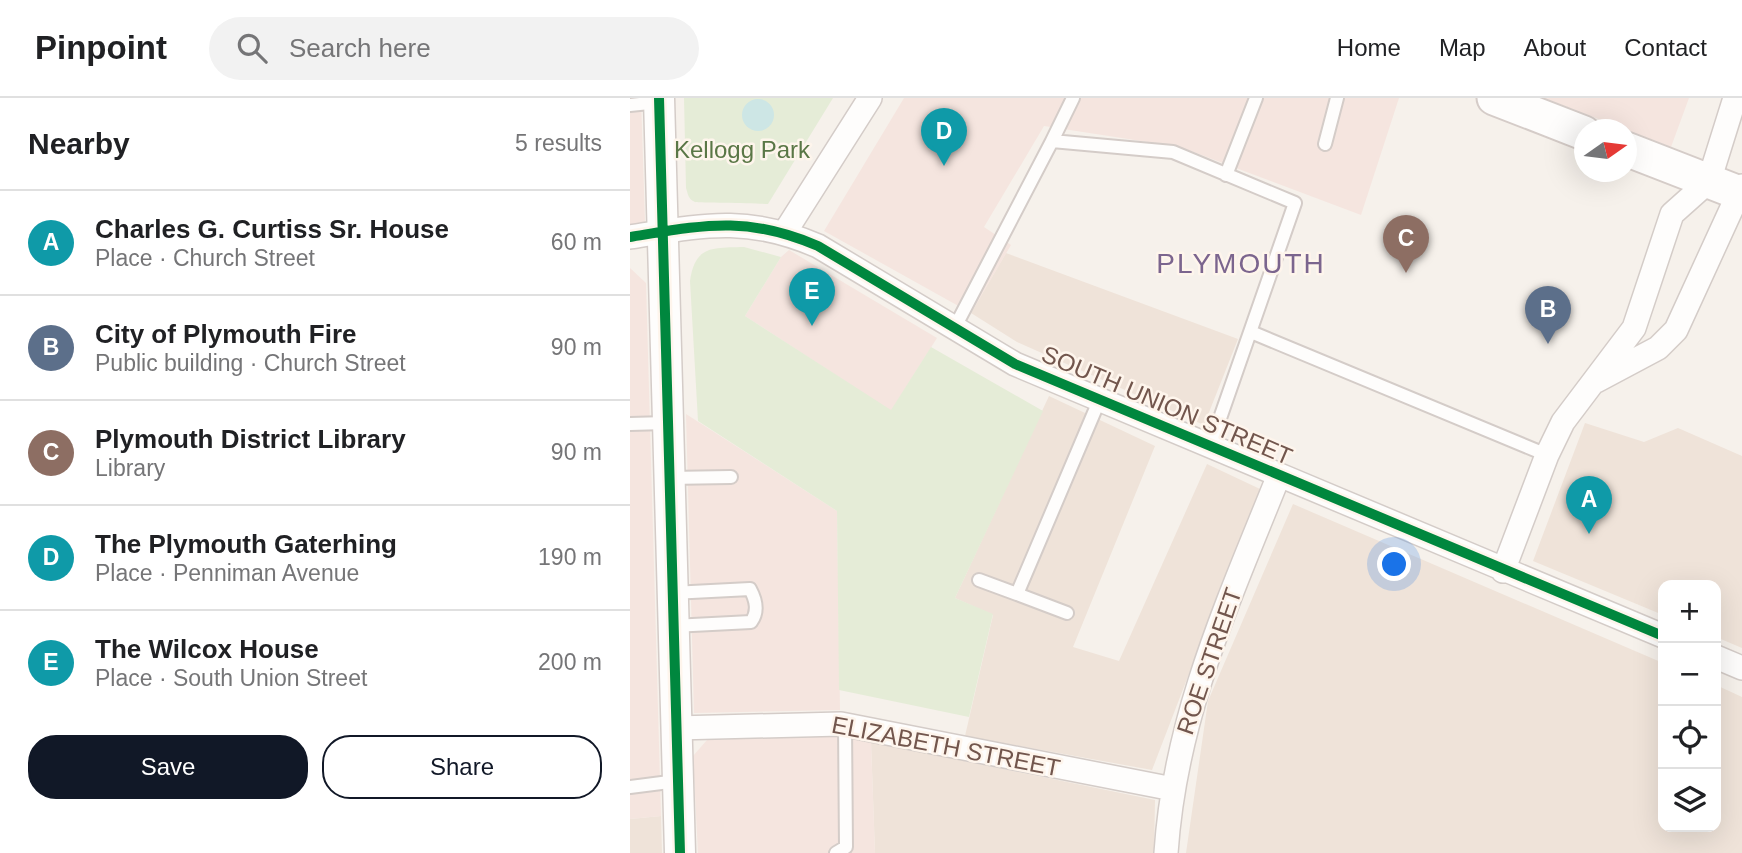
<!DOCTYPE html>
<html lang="en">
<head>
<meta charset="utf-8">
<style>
	:root { --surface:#fff; --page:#f2f2f2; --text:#202124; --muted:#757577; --line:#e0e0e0; --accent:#111827 }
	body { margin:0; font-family:Arial,sans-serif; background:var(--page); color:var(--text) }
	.controls { position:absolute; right:21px; bottom:21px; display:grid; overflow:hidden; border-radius:14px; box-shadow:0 7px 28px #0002 }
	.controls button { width:63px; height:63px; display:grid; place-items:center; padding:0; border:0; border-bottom:2px solid var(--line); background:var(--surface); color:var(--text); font:35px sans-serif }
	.compass { position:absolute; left:944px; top:21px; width:63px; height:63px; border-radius:50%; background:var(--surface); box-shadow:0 7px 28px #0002; rotate:76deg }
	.you { position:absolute; left:765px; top:467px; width:24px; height:24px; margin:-18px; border:5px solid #fff; border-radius:50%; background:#1a73e8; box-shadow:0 0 0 10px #1a73e833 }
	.badge { display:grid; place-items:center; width:46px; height:46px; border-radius:50%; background:var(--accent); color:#fff; font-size:23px; font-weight:700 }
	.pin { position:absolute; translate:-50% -58px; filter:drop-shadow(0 2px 4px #0008) }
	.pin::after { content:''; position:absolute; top:37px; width:24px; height:21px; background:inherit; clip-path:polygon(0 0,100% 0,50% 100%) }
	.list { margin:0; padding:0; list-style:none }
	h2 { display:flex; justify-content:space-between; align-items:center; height:91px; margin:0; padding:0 28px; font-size:30px }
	h2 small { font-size:23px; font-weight:400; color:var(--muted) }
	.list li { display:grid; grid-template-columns:46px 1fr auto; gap:21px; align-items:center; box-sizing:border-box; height:105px; padding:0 28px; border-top:2px solid var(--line) }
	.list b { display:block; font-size:26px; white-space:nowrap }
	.list p { margin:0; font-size:23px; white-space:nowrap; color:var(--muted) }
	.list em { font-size:23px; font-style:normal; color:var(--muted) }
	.actions { display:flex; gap:14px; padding:21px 28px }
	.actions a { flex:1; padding:16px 0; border:2px solid var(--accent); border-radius:28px; text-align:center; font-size:24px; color:var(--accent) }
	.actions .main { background:var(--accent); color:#fff }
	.icon { flex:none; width:38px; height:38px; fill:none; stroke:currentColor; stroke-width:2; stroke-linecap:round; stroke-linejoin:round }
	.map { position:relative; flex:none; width:1112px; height:755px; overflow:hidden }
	header { display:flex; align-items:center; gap:42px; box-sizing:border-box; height:98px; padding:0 35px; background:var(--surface); border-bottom:2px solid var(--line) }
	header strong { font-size:33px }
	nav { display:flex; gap:38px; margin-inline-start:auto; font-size:24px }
	.search { width:490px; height:63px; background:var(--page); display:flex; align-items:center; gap:18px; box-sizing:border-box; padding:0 24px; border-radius:38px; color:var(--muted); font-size:26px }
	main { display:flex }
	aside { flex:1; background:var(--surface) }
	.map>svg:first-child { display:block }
</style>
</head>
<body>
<header>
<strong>Pinpoint</strong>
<div class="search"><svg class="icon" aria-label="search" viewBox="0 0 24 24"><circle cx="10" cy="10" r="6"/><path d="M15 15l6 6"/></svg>Search here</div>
<nav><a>Home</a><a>Map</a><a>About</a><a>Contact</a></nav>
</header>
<main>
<aside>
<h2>Nearby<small>5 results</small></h2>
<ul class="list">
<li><span class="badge" style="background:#0f9aa8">A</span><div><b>Charles G. Curtiss Sr. House</b><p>Place · Church Street</p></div><em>60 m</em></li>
<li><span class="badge" style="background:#5c6f8a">B</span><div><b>City of Plymouth Fire</b><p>Public building · Church Street</p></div><em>90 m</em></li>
<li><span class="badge" style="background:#8d6e63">C</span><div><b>Plymouth District Library</b><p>Library</p></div><em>90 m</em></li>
<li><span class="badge" style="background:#0f9aa8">D</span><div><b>The Plymouth Gaterhing</b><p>Place · Penniman Avenue</p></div><em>190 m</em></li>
<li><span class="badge" style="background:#0f9aa8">E</span><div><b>The Wilcox House</b><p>Place · South Union Street</p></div><em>200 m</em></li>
</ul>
<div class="actions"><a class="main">Save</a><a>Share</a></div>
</aside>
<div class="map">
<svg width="1112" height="755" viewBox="0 0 1112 755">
	<rect width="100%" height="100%" fill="#f6f1eb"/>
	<path fill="#efe3d9" d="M 376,155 L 608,241 L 574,327 L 387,244 L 341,215 Z
		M 419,298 L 525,348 L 443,549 L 489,563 L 577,366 L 630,391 L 522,672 L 335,638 L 363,517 L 325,500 Z
		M 955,325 L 1014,344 L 1048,330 L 1112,358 L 1112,550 L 1086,539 L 1086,487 L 1033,487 L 1033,517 L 903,463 Z
		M 663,406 L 1033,565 L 1033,729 L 1086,729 L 1086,587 L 1112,599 L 1112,755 L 556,755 L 578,603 Z
		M 241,644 L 525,702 L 524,755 L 245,755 Z
		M 31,718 L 32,755 L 0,755 L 0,721 Z"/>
	<path fill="#f5e5df" d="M 0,0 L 11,0 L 15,124 L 0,127 Z
		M 274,0 L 769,0 L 731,117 L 550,49 L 414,28 L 354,129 L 381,147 L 341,215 L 194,133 Z
		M 914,0 L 1059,0 L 1041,49 Z
		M 159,152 L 307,240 L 261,313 L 115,218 L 151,159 Z
		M 0,170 L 16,185 L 31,718 L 0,721 Z
		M 56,316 L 207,413 L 210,612 L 64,615 Z
		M 203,637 L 241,644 L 245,755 L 68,755 L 63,658 L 77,642 Z"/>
	<path fill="#e5ecd7" d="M 54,0 L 203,0 L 138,106 C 125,105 69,105 65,104 C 58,101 58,96 56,90 Z
		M 114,149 L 151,159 L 115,218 L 261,312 L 301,249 L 413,313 L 325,500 L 363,516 L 339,619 L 209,592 L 207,413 L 68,323 L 60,183 C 65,147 83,150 114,149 Z"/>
	<path fill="#cde6e5" d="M112 17a16 16 0 1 1 32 0a16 16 0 1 1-32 0Z"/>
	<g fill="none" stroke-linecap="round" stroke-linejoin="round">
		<g stroke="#d4ccc8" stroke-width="16">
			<path id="service" d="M 0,7 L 29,4
				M 422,43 L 443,0
				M 695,46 L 707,0
				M 596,77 L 626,0
				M 324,231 L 422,43 L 543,54 L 665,105 L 580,349
				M 621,234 L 917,357
				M 0,326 L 36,325
				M 38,380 L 101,379
				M 349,482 L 387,496
				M 42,495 L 120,491 C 126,502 129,513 121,524 L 43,528
				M 437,515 L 387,496 L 469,303
				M 0,689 L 47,683
				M 206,755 L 216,749 L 215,627"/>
		</g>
		<g stroke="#d4ccc8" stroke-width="26">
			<path id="minor" d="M 155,134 L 240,0
				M 0,139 C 74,127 116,117 188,148 L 385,266 L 1033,538
				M 966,283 L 1028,250 L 1046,232 L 1112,88
				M 873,473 L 917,357 L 933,324 L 1004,230 L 1042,116 L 1079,83 L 1105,0
				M 1086,559 L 1112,570
				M 46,630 L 211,626 L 543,691
				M 536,755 C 545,618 599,502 649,377"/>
		</g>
		<g stroke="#d4ccc8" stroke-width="33">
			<path id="tertiary" d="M 29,0 L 50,755"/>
		</g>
		<g stroke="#d5ccc8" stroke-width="37">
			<path id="secondary" d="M 864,0 L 954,35
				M 996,51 L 1112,96"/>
		</g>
		<use href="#service" stroke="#fefdfc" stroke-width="12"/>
		<use href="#minor" stroke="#fefdfc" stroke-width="23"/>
		<use href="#tertiary" stroke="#fefdfc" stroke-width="30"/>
		<use href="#secondary" stroke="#fefdfc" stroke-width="33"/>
		<g stroke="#fef5ec" stroke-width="15">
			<path id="cycleway" d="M 29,0 L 50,755
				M 0,139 C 74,127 116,117 188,148 L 385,266 L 1033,538"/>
		</g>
		<use href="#cycleway" stroke="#00873e" stroke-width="10"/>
	</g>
	<g text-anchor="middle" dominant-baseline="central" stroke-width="5" stroke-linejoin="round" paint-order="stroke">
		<g font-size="24" fill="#5a7746" stroke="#fef5ec">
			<text x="112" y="51">Kellogg Park</text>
		</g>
		<g font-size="24" fill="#72564d" stroke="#fef5ec">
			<text transform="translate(537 307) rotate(23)">SOUTH UNION STREET</text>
			<text transform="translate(579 563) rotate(-71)">ROE STREET</text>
			<text transform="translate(316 648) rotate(11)">ELIZABETH STREET</text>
		</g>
		<g font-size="28" letter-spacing="2" fill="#7b658e" stroke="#fef5ec">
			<text x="611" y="165">PLYMOUTH</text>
		</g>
	</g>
</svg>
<div class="controls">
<button>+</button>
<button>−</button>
<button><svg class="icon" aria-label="locate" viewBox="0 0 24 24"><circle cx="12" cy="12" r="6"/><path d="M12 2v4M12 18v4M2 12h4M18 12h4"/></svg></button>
<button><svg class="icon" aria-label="layers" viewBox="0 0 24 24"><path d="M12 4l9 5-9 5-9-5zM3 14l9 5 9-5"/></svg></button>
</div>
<svg class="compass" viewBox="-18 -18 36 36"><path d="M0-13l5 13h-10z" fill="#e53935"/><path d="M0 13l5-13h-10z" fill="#757577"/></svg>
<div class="you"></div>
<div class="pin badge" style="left:959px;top:436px;background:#0f9aa8">A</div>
<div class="pin badge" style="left:918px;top:246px;background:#5c6f8a">B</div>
<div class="pin badge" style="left:776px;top:175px;background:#8d6e63">C</div>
<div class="pin badge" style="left:314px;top:68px;background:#0f9aa8">D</div>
<div class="pin badge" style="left:182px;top:228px;background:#0f9aa8">E</div>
</div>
</main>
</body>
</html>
